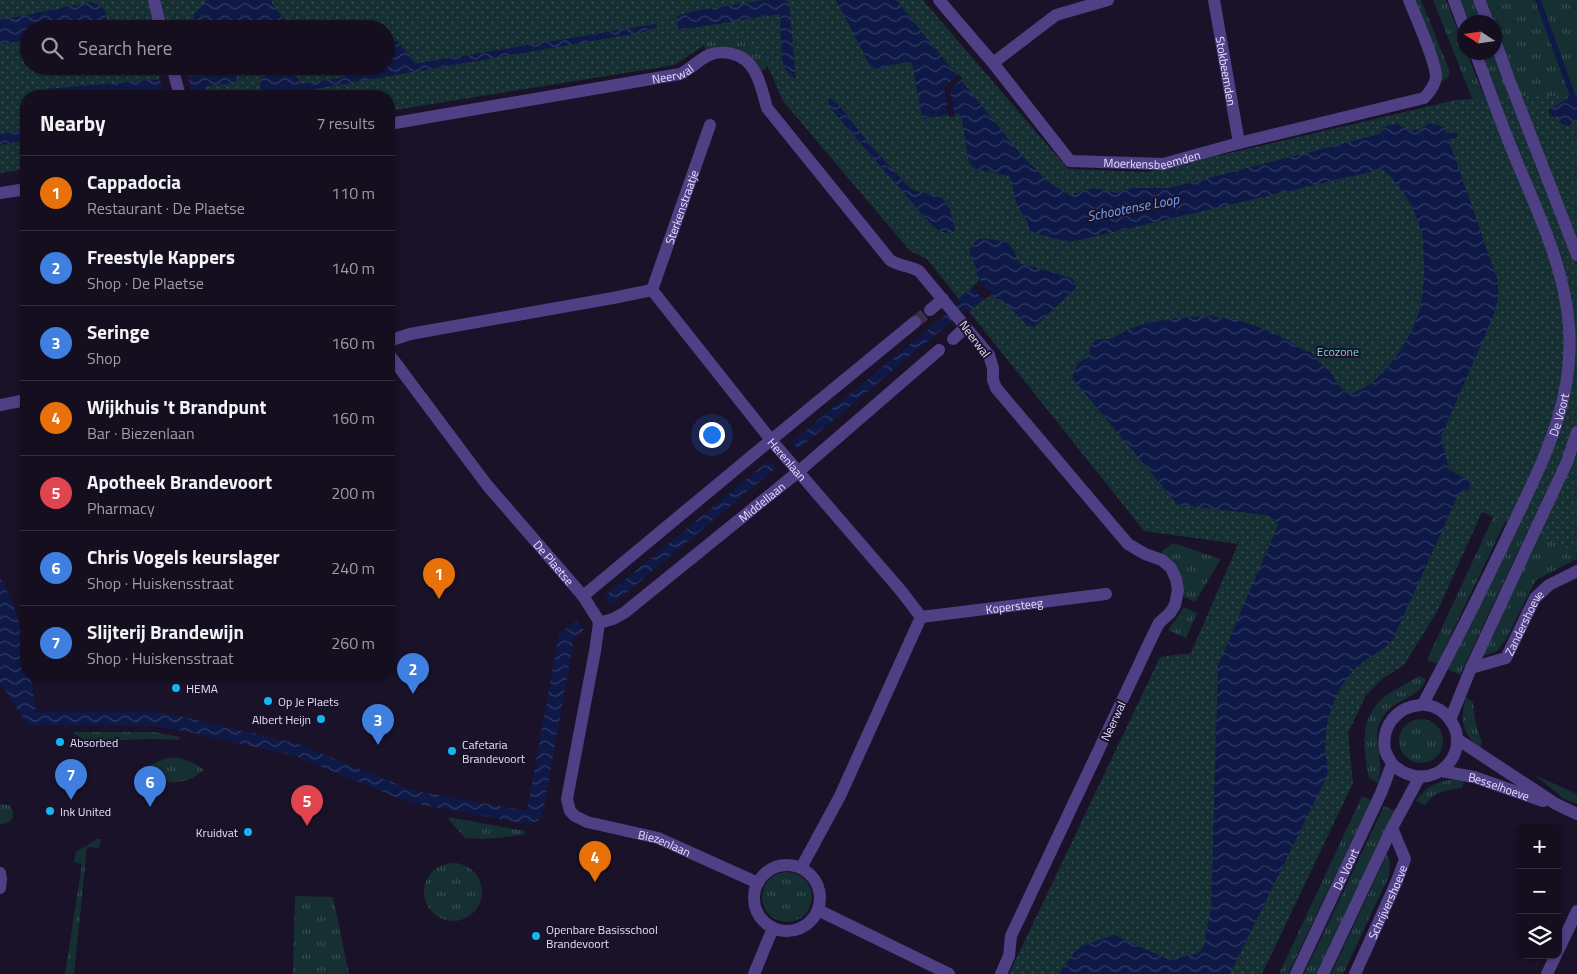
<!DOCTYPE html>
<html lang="en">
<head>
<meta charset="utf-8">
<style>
	:root { --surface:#140e1f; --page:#1d1728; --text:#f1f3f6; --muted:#9d9ca4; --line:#332e3d; --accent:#8c9099 }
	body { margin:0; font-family:"Titillium Web",sans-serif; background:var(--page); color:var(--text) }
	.controls { position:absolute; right:15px; bottom:15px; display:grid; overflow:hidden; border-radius:10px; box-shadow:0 1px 4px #0004 }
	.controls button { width:45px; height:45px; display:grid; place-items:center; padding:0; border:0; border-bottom:1px solid var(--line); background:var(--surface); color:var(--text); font:25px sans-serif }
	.compass { position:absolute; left:1457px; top:15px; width:45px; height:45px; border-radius:50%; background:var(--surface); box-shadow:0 1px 4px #0004; rotate:282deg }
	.you { position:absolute; left:711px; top:434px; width:18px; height:18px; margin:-12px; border:4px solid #fff; border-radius:50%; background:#1a73e8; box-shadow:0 0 0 8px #1a73e833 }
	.badge { display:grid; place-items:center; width:32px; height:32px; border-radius:50%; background:var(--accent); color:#fff; font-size:16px; font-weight:700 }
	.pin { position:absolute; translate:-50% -41px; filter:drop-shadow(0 1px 2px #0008) }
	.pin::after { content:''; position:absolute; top:26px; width:18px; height:15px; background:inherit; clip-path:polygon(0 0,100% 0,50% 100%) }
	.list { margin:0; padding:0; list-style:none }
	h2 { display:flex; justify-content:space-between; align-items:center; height:65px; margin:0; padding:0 20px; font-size:21px }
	h2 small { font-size:16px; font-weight:400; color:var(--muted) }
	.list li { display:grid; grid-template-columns:32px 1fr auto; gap:15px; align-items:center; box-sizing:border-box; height:75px; padding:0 20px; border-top:1px solid var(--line) }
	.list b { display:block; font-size:19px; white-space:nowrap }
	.list p { margin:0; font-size:16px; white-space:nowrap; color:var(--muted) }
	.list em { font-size:16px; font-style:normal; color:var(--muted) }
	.icon { flex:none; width:28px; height:28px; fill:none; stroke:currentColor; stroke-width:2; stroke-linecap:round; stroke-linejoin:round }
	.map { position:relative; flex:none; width:1577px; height:974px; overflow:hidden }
	.search { position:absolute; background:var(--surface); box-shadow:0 1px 4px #0004; left:20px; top:20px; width:375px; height:55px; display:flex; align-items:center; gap:12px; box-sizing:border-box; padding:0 18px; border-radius:28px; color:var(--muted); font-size:19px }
	.panel { position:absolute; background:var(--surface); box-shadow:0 1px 4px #0004; left:20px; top:90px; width:375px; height:590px; border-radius:20px }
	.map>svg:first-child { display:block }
</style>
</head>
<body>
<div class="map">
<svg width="1577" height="974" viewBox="0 0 1577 974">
	<defs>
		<pattern id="grass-tufts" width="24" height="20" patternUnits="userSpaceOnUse" patternTransform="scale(1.25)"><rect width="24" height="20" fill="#162f33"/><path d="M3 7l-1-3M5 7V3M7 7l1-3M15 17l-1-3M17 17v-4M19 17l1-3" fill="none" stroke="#384d51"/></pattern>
		<pattern id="park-dots" width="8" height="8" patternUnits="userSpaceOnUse" patternTransform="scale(1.25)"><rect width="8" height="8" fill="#162f33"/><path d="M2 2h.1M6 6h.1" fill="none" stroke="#384d51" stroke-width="1.8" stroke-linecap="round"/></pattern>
		<pattern id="water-waves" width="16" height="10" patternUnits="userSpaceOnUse" patternTransform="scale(1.25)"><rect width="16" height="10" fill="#0e1947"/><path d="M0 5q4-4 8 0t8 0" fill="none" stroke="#313a62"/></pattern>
	</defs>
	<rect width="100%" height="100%" fill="#1a1229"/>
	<path fill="url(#grass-tufts)" d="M 1413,0 L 1421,0 L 1450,72 C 1448,79 1446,80 1439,81 Z
		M 1433,0 L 1446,0 L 1464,46 L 1464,52 L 1467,53 L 1551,266 L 1527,476 L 1437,664 L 1427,660 L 1507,487 L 1534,254 Z
		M 1457,0 L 1472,0 L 1481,22 L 1466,22 Z
		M 1482,0 L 1577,0 L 1577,96 L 1569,96 L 1577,239 L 1495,30 L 1494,22 L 1491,22 Z
		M 764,24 L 771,64 L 762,71 C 748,49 730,42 705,50 L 703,34 Z
		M 1478,53 L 1493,53 L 1577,268 L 1577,414 L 1565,451 L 1460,675 L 1447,669 C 1472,619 1496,569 1520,519 C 1537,483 1557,446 1566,406 C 1577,356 1572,302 1557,253 Z
		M 1577,446 L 1577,559 L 1536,580 L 1505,641 L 1497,651 L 1479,658 Z
		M 1173,543 L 1221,559 L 1195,602 L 1182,596 L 1174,563 L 1161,552 Z
		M 1184,607 L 1197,613 L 1186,638 L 1168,630 Z
		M 1418,676 L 1426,679 C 1421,698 1395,699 1385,714 C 1372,731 1379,744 1380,763 C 1381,769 1379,777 1378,783 L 1369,778 C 1363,746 1358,716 1388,694 C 1398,687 1409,683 1418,676 Z
		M 1466,697 L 1473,702 C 1474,716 1476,728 1482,741 L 1480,749 C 1461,732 1460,721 1466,697 Z
		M1399 741a22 22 0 1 1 44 0a22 22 0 1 1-44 0Z
		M 74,732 L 154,732 L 180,737 L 179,740 C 149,738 121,739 92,744 L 74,734 Z
		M 167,758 C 182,757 192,761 204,770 C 186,786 161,787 143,770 L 150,765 Z
		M 1535,775 L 1577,794 L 1577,804 L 1564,799 Z
		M 1451,780 L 1464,781 L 1462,788 L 1449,790 L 1434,795 L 1425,805 L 1416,801 C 1427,787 1432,783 1451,780 Z
		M 1362,796 L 1371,800 L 1288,974 L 1279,974 Z
		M 0,804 L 9,805 C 17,814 13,825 0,824 Z
		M 1384,806 L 1395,811 L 1318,974 L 1304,974 Z
		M 449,817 L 525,831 L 525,834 C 505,838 486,840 465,838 L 449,820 Z
		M 97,839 L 101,839 L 99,848 L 87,847 L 74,974 L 65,974 L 82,864 L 74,862 L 76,852 Z
		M 1387,854 L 1390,862 L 1389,876 L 1343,974 L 1331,974 Z
		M424 892a29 29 0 1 1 58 0a29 29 0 1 1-58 0Z
		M762 897a25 25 0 1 1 50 0a25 25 0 1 1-50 0Z
		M 295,896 L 333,897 L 349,974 L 293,974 Z"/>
	<path fill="url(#park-dots)" fill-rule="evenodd" d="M 0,0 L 923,0 L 1068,169 L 1148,172 L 1456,100 L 1528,96 L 1577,96 L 1577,552 L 1482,512 L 1438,610 L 1404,665 L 1382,679 L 1366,695 L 1348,733 L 1353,783 L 1262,974 L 1009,974 L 1160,657 L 1191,653 L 1238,544 L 1144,531 L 927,259 L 910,251 L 783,101 L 762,53 L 738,38 L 710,41 L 675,65 L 389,111 L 389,96 L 26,96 L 26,169 L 0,173 ZM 29,29 L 386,29 L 386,66 L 29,66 Z"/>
	<path fill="url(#water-waves)" d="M 207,0 L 271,0 L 273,6 L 286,21 L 283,28 L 280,29 L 186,29 L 193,21 L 194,15 Z
		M 764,0 L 785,0 L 789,4 L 796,78 C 789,76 783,67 782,60 L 780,14 L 680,30 L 678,29 L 677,16 L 694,11 Z
		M 836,0 L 896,0 L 1023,157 L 1048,182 L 1070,195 L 1094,188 L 1118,193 L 1131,188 L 1170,188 L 1380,134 L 1386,126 L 1398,124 L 1409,131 L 1421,129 L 1430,123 L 1444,127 L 1498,281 L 1498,298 L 1494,314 L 1441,437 L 1449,469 L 1471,482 L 1469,489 L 1458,495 L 1393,639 C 1384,651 1368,656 1357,667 C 1336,687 1326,716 1325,745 C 1325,755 1329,765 1327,776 L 1230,974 L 1059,974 L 1074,952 L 1082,946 L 1114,935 L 1170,960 L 1199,953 L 1204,946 L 1211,908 L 1218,665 L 1278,525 L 1276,520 L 1266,515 L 1178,505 L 1073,379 L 1073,374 L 1078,363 L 1089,357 L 1091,344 L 1098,339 L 1111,339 L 1129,329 L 1146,323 L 1186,317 L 1210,316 L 1238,320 L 1264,329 L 1288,340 L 1304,351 L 1311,352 L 1318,361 L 1332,374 L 1337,384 L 1346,393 C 1349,393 1354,393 1357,391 C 1384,382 1413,335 1420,309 C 1424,290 1425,271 1423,252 C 1423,246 1424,239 1422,233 C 1414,207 1403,188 1383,169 L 1070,242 L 1034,233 L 1029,230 C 1029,220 1020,213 1017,204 C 1013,194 1014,185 1009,176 L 976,169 L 973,167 L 969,162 L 961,115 L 956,113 L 925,119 L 922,117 L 912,63 L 906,62 L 875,69 L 869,64 Z
		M 92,2 L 99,5 L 105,10 L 107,20 L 116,29 L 29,29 L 29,40 L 0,44 L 0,20 Z
		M 655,24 L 658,27 L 644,32 L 280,95 L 268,95 L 261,91 L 260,84 L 261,78 L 267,75 L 290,72 L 296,76 L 302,84 L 340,78 L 344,77 L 349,66 L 386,66 L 386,43 L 398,41 L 415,63 L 420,63 Z
		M 231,73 L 237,76 L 236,81 C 226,86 214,82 205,88 L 204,94 L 201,96 L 161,96 L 157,92 L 151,91 L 118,96 L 45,96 L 44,92 L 47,89 Z
		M 1569,96 L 1577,96 L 1577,120 L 1574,120 L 1570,126 C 1563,125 1560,124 1559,117 L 1550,116 L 1548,110 L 1567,99 Z
		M 830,98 L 839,105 L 868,142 L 906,184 L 911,189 L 942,198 L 950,210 L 955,231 C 943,235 937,230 929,222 L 830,108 L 828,100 Z
		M 26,130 L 26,140 L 0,145 L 0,134 Z
		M 979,239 L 989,239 L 1007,242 L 1014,251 L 1019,263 L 1071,278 L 1075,282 L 1076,288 L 1038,324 L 1033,327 L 1028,326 L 1001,299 L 996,299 L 991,293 L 969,312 L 967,309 L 965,310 L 584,628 L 584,630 L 574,638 L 543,812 L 538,821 L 528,824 L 423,805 L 398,798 L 295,756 L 189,732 L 154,726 L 28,725 L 0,683 L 0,578 C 17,607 26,640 26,674 L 30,674 L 36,712 L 154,712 L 180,716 L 298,744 L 404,787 L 426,793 L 527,811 L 559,634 L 605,599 L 605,596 L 960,303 L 958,299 L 981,281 L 976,274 L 978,271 C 972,258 963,250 979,239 Z"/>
	<path fill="#1a1229" d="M 187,74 L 193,96 L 165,96 L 159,76 Z
		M 959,74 L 962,79 L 950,89 L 955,116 L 949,117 L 944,87 Z
		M 980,280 L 992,294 L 984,300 L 972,287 Z
		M 791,441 L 799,450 L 776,468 L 769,460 Z
		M 605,596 L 612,605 L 584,630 L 576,620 Z"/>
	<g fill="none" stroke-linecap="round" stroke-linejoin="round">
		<path stroke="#0e1947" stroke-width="5.5" d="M 1538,0 L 1575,102
			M 1440,138 L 1455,135"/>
		<path stroke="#393049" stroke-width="12" stroke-dasharray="12 6" stroke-linecap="butt" d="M 915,322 L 930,310"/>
		<g stroke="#4f4086" stroke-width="12">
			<path d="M 154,0 L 161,29"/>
			<path id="s1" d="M 939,0 L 993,63 L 1070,161 L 1163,164 L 1239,143 L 1424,98 C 1429,93 1434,86 1436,78 C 1437,64 1415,15 1409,0"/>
			<path id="s2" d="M 1214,0 L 1239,143"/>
			<path d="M 1454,0 L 1464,27"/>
			<path d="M 1479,0 L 1488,22"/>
			<path d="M 1494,38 L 1510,82 L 1577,255"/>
			<path d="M 993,63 L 1056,15 L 1108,0"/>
			<path d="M 172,66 L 180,96"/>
			<path id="s3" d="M 389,124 L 680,74 C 691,69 698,60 709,55 C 716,52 726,52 733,54 C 757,60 761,87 767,108 L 890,260 C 899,266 909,266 919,271 L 989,355 L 993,368 L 993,380 L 996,388 L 1128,544 L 1145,554 L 1162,560 L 1171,568 L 1176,579 L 1178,590 L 1175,605 L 1170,613 L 1159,623 L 1152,637 L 1011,936 L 1009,956 L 1001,974"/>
			<path d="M 0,193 L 26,189"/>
			<path id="s4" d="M 652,290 L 710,125"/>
			<path d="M 930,310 L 943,299"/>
			<path d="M 953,339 L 966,327"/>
			<path id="s5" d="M 389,341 L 410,334 L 613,298 L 652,290 L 771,440 L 902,592 L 921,617 L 840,796 L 801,868"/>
			<path id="s6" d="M 389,354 L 487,485 L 583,596 L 597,618 L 599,623 L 595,651 L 567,799 L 570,811 L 575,816 L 587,822 L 658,838 L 758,883"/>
			<path d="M 0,405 L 26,400"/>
			<path d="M 583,596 L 771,440 L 915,322"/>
			<path id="s7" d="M 921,617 L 1106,594"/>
			<path id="s8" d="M 599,623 L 613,619 L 624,613 L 798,472 L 939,350"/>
			<path id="s9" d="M 1471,668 L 1506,658 L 1535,598 L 1549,585 L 1577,571"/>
			<path id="s10" d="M 1423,704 C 1452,649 1481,592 1508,535 C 1539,469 1575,404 1569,327 C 1565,269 1539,215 1517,162 C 1502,126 1489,89 1475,52"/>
			<path d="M 1450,720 L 1471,668 L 1567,462 L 1577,432"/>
			<path d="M 1457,739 L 1556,804 L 1577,814"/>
			<path id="s11" d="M 1441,771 L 1474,777 L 1543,801"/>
			<circle cx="787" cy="898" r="33"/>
			<path d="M 0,873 L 1,879 L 0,888"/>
			<path d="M 818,910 L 949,974"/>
			<path d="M 1558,951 L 1577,911"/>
			<path d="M 754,974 L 773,928"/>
			<path id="s12" d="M 1296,974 L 1381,793 L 1392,764 C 1390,759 1386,755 1385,750 C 1381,726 1397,707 1420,705 C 1429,704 1439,708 1445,714 C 1480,748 1432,801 1392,764"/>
			<path d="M 1323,974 L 1392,828 L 1419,778"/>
			<path id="s13" d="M 1355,974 L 1397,881 L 1405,859 L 1392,828"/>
			<path d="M 1547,974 L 1556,955"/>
		</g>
	</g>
	<g fill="#14b5f2" stroke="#1a1229" stroke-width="2">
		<circle cx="176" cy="688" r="5"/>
		<circle cx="268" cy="701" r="5"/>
		<circle cx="321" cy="719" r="5"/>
		<circle cx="60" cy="742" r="5"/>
		<circle cx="452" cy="751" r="5"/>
		<circle cx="50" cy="811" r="5"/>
		<circle cx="248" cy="832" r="5"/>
		<circle cx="536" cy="936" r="5"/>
	</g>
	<g text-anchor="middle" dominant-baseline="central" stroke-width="4" stroke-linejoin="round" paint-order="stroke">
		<g font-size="12" fill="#e6ddfd" stroke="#1a1229">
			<text stroke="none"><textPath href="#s3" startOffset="288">Neerwal</textPath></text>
			<text stroke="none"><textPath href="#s2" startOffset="72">Stokbeemden</textPath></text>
			<text stroke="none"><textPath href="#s1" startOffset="290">Moerkensbeemden</textPath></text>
			<text stroke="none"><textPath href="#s4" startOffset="88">Sterkenstraatje</textPath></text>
			<text transform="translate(975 339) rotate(53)">Neerwal</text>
			<text stroke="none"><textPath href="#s10" startOffset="320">De Voort</textPath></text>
			<text stroke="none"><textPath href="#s5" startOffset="485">Herenlaan</textPath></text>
			<text stroke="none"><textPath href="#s8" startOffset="204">Middellaan</textPath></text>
			<text stroke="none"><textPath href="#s6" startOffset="266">De Plaetse</textPath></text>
			<text stroke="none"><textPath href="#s7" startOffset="94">Kopersteeg</textPath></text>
			<text stroke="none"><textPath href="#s9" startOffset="76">Zandershoeve</textPath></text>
			<text transform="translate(1113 721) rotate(-65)">Neerwal</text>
			<text stroke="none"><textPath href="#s11" startOffset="60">Besselhoeve</textPath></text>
			<text stroke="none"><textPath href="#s6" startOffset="634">Biezenlaan</textPath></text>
			<text stroke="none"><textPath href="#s12" startOffset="116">De Voort</textPath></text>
			<text stroke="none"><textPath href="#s13" startOffset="79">Schrijvershoeve</textPath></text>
		</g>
		<g font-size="12" fill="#6bdad2" stroke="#1a1229">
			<text x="1338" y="351">Ecozone</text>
		</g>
		<g font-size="12" fill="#e6ddfd" stroke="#1a1229" text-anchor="start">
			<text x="186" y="688">HEMA</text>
			<text x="278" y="701">Op Je Plaets</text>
			<text x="311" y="719" text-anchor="end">Albert Heijn</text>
			<text x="70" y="742">Absorbed</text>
			<text x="462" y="744">Cafetaria<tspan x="462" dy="14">Brandevoort</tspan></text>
			<text x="60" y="811">Ink United</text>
			<text x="238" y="832" text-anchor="end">Kruidvat</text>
			<text x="546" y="929">Openbare Basisschool<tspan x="546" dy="14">Brandevoort</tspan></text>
		</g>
		<g font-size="14" font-style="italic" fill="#71a2f7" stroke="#1a1229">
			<text transform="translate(1133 207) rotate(-11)">Schootense Loop</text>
		</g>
	</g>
</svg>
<div class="controls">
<button>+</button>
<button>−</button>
<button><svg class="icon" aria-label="layers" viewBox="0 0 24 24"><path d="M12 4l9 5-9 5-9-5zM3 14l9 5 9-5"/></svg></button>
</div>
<svg class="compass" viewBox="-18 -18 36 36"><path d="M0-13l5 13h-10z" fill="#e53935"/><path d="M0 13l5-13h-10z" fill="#9d9ca4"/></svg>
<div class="you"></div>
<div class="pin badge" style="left:439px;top:599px;background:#e8710a">1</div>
<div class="pin badge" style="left:413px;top:694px;background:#3f7fe0">2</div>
<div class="pin badge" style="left:378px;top:745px;background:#3f7fe0">3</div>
<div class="pin badge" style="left:595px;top:882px;background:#e8710a">4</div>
<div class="pin badge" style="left:307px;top:826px;background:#e0444e">5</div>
<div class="pin badge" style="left:150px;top:807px;background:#3f7fe0">6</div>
<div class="pin badge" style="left:71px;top:800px;background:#3f7fe0">7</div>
<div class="search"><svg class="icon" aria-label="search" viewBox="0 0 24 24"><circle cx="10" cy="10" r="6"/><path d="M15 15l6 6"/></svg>Search here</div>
<section class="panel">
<h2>Nearby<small>7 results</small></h2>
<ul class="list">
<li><span class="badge" style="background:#e8710a">1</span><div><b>Cappadocia</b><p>Restaurant · De Plaetse</p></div><em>110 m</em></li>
<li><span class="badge" style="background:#3f7fe0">2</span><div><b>Freestyle Kappers</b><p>Shop · De Plaetse</p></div><em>140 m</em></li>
<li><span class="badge" style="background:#3f7fe0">3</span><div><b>Seringe</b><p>Shop</p></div><em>160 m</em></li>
<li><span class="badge" style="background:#e8710a">4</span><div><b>Wijkhuis 't Brandpunt</b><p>Bar · Biezenlaan</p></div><em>160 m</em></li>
<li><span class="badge" style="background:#e0444e">5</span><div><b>Apotheek Brandevoort</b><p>Pharmacy</p></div><em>200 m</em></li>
<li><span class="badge" style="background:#3f7fe0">6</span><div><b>Chris Vogels keurslager</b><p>Shop · Huiskensstraat</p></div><em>240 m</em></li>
<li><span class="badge" style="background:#3f7fe0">7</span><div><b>Slijterij Brandewijn</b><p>Shop · Huiskensstraat</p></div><em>260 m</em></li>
</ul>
</section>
</div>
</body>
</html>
